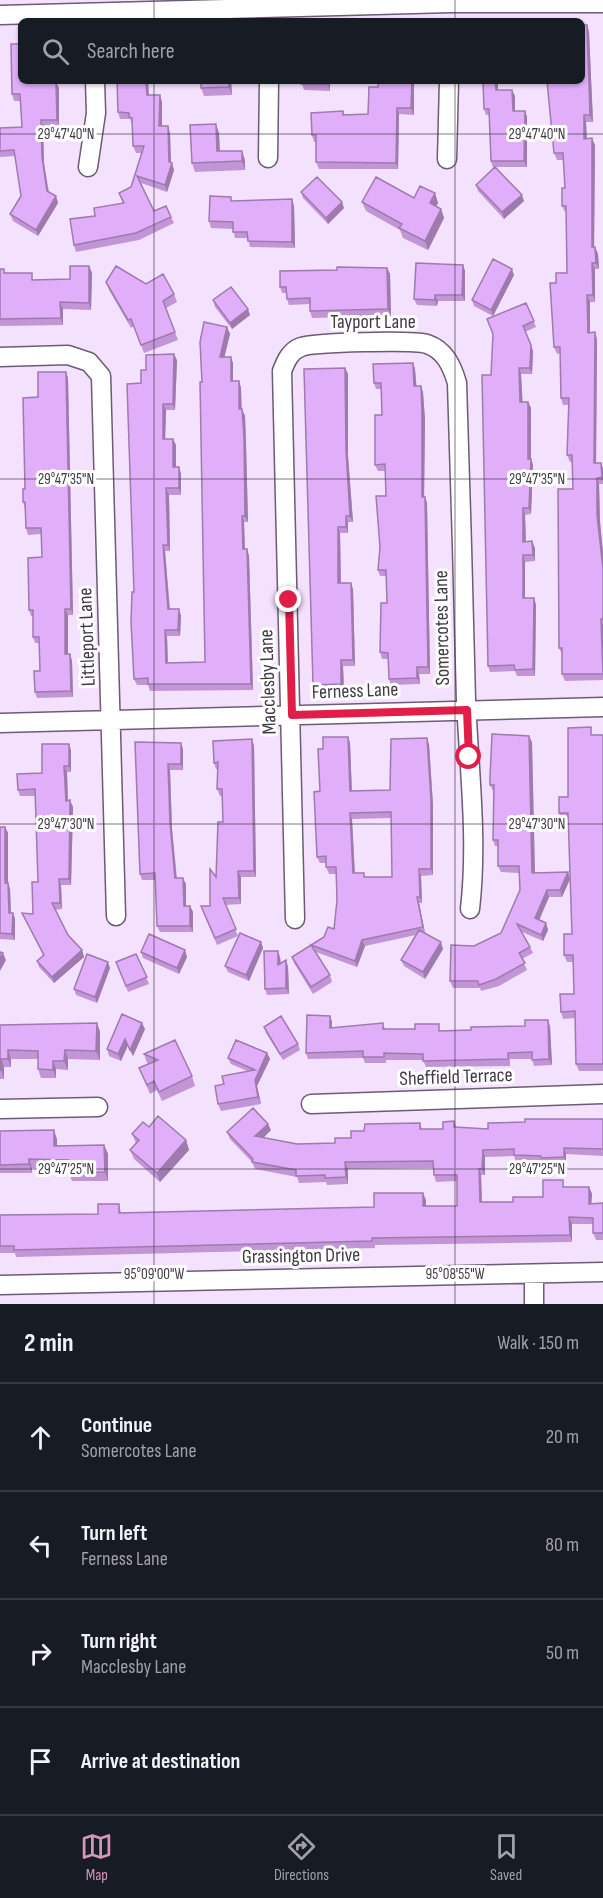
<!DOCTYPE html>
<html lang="en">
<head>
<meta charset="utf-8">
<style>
	:root { --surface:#171b24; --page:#242831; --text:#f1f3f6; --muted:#9ea1a6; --line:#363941; --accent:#d297b9 }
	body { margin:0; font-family:"Sofia Sans Condensed",sans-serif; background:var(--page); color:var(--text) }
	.stop { position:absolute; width:18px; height:18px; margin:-14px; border:4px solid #e11d48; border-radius:50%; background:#fff }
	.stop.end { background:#e11d48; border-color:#fff; box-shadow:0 2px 6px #0008 }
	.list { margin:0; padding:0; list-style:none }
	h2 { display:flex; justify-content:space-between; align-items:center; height:78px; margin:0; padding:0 24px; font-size:26px }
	h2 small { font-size:20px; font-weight:400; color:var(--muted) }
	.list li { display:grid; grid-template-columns:39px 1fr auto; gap:18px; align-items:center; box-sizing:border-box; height:108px; padding:0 24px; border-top:2px solid var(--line) }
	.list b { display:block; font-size:22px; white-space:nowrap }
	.list p { margin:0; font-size:20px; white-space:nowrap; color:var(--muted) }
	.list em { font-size:20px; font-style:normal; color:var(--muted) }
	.icon { flex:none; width:33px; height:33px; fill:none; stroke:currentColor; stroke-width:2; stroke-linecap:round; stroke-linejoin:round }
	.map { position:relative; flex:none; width:603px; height:1304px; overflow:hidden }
	.search { position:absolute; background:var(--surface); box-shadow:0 2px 4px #0004; left:18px; right:18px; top:18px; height:66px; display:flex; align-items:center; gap:15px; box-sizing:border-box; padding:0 21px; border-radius:9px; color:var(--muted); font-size:22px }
	.sheet { height:510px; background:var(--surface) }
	nav { display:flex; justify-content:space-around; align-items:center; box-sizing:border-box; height:84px; border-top:2px solid var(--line); background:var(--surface); font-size:16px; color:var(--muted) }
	nav a { display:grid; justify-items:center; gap:3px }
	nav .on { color:var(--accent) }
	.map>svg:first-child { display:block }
</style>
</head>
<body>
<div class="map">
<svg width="603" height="1304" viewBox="0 0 603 1304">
	<rect width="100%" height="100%" fill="#f4e1fd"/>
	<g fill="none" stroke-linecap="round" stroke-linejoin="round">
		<g stroke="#6c5c74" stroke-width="21">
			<path id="minor" d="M 0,15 L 451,3 L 603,3
				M 268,158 L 269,81
				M 447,159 L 449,81
				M 88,167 L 96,113 L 95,81
				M 0,357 L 68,355 L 89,362 L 101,376 L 116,916
				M 0,723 L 603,707
				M 295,919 L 282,371 C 286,361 290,351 301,347 C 315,342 414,340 427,344 C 445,350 452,366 457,383 C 461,489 463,594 466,700 C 469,769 478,840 470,909
				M 311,1104 L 603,1094
				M 0,1109 L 98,1107
				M 534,1274 L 534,1304
				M 0,1285 L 603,1272"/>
		</g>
		<use href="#minor" stroke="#fff" stroke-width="18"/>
	</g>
	<path fill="#c296d6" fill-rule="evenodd" d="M 587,25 L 589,32 L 593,122 L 586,122 L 587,139 L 595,145 L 594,247 L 595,247 L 598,254 L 599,269 L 595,269 L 595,302 L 590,302 L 590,333 L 597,339 L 596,463 L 603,468 L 603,484 L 599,484 L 600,522 L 603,553 L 603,680 L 565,681 L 562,674 L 562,654 L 559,648 L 573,489 L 572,462 L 570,462 L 567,455 L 569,405 L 563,405 L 561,398 L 560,353 L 557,354 L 554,347 L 556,283 L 567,273 L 566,212 L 565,212 L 562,206 L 565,188 L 564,160 L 557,160 L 554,153 L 582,81 Z
		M 148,81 L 149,95 L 162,102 L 162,126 L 170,133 L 171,163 L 174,170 L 167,192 L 141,183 L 154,211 L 171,217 L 174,223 L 139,240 L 76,252 L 74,245 L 95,216 L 123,203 L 119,193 L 131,187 L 142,153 L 136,153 L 133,146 L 133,124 L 132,124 L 130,119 L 120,119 L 118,112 Z
		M 231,81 L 232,95 L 204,96 L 201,88 Z
		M 301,81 L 330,81 L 330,91 L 304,90 Z
		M 414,81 L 414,115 L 399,114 L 398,169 L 319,169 L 316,162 L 316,142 L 314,142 L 312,135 L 343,111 L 345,115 L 368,114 L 378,87 Z
		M 476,81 L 498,81 L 498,90 L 515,96 L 515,111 L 525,111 L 527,117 L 527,167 L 496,167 L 524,201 L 504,219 L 478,191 L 476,185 L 494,167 L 493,168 L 491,161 L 490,115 L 486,115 L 484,109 L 483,84 L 477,84 Z
		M 51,82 L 56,82 L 59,88 L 59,126 L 43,126 L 44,163 L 49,192 L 56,196 L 58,203 L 38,236 L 13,221 L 10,214 L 21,196 L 15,156 L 0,157 L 0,128 L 22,127 L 20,101 L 14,101 L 12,94 Z
		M 219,133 L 220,151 L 245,160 L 245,170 L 195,172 L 192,163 Z
		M 301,192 L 344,208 L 328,224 L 303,198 Z
		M 435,193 L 438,203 L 436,206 L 441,209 L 444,218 L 428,250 L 403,238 L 400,230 L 366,211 L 362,202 L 414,198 Z
		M 233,201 L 294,206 L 295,248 L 250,247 L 248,238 L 235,238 L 233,229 L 211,228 L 209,221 Z
		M 463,265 L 465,271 L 465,301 L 438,301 L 437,306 L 417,305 L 414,299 Z
		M 89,266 L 92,273 L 91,310 L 63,309 L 63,325 L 0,326 L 0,269 L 6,273 L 34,280 L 70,279 Z
		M 387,268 L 390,274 L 391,316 L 312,318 L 310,311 L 310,304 L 289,305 L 287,299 L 287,293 L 282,293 L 280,287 L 337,270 Z
		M 514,275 L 493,316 L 474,306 L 472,300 Z
		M 106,282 L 146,284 L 174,294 L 177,302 L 166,308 L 178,340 L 144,353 L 134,326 L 131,328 L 109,290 Z
		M 213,300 L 250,315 L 232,329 L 215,307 Z
		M 526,303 L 536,327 L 525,332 L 533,351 L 532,374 L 521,374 L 522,402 L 528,402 L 531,408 L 531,459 L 533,465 L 531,514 L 525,515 L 526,542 L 535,548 L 535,561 L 525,562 L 525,598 L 534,598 L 536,605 L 535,676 L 517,676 L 515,671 L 490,672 L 488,666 L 491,375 Z
		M 227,327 L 230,334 L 224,357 L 233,363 L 233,381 L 239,381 L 241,388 L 241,409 L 245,416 L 246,444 L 248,522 L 244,522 L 245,549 L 247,549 L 249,556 L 253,690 L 150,691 L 148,685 L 137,685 L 134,679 L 134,592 L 141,383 L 177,360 L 175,410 L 166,410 L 165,439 L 176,445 L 176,467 L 179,467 L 181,474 L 181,495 L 169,495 L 170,551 L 165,551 L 170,609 L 179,609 L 181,616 L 180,636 L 167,636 L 168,663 L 205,662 L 202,382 Z
		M 413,363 L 415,369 L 416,386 L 423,392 L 425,420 L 424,497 L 427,503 L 430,674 L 419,674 L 420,684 L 391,685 L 389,679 L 389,659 L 382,659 L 380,652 L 387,603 L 386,576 L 380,576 L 378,570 L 386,496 L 385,471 L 378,471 L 375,465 L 382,415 L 381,389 L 376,389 L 374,383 Z
		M 345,368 L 348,374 L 348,456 L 353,522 L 348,522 L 348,533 L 340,533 L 341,583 L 353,589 L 355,666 L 343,666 L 344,690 L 315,691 L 313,685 Z
		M 66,372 L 68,378 L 73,615 L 68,615 L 68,654 L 70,654 L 72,661 L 73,697 L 37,698 L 35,692 L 40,671 L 39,643 L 35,643 L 33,637 L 33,616 L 31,616 L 29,610 L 42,557 L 41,534 L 28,535 L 26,528 L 25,508 L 23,502 L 38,397 Z
		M 594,734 L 594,735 L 603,735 L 603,1071 L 579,1071 L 576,1064 L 576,1018 L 563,1019 L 561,1012 L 574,994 L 573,962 L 567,962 L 564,955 L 572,934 L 569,820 L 561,820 L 559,813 L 568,797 Z
		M 348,737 L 350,743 L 352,791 L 390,790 L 429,744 L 433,805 L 433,875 L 421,876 L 422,903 L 419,903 L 425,933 L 443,949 L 425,979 L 404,966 L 401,960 L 416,935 L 365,946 L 357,967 L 316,952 L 330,975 L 332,982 L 313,994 L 294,963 L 292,957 L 324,937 L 334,929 L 337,900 L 336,874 L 329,874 L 326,867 L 326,863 L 320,863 L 317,857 L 320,791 L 323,749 ZM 391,818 L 392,877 L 366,877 L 355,873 L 352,819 Z
		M 252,739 L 254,746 L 256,877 L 241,877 L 241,904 L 225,905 L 238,936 L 217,945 L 203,912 L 210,906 L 216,877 L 223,822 L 222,796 L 220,796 L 217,789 L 218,769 L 216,769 L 214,763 Z
		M 135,742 L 183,749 L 183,770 L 170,770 L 172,829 L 177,878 L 186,884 L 186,906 L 190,906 L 193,912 L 193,932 L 160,932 L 157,926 L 155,880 L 142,880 L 140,874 Z
		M 532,742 L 535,873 L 568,872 L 570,879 L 562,897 L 549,897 L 539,920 L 546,923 L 548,930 L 543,941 L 522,932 L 530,947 L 533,953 L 522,959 L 527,970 L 499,986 L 481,991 L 480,988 L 453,988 L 450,981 L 474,946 L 501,933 L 520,890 L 519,873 L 501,872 L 498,866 L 498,846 L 495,846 L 493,840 L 494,791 L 493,791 L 490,785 Z
		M 71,750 L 71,772 L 67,772 L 68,801 L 73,807 L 71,885 L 61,885 L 62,909 L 55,910 L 68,935 L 82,950 L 84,957 L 54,983 L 39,967 L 37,961 L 43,955 L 22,913 L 33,914 L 38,882 L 35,796 L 20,796 L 18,790 L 42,773 Z
		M 0,827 L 5,827 L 8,833 L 8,883 L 10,889 L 11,913 L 13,913 L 15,919 L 15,940 L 0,939 Z
		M 261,942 L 263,948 L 249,981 L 228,972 L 225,966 Z
		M 141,952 L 187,957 L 179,974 L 143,958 Z
		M 136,954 L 149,984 L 128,992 L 116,962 Z
		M 280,957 L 281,964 L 286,960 L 288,967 L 289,994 L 267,995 L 265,989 Z
		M 110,968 L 97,1003 L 76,995 L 74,989 Z
		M 330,1016 L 332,1022 L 332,1028 L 383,1023 L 385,1029 L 441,1031 L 550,1026 L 552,1065 L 534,1066 L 532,1059 L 510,1059 L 510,1066 L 426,1067 L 423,1060 L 386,1060 L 386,1063 L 365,1063 L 363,1058 L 308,1059 L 306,1053 Z
		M 97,1023 L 100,1032 L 100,1060 L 68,1059 L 68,1070 L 56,1069 L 56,1078 L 41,1078 L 38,1069 L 38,1059 L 11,1059 L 11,1067 L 4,1067 L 4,1079 L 0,1079 L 0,1025 Z
		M 264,1027 L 298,1044 L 300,1050 L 283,1060 L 266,1033 Z
		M 145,1029 L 133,1056 L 128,1045 L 121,1061 L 109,1056 L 107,1049 Z
		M 267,1053 L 270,1059 L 257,1086 L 261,1104 L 221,1111 L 218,1104 L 224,1084 L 247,1071 L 231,1064 L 228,1058 Z
		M 144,1054 L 192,1076 L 195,1086 L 162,1101 L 157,1090 L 150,1094 L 139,1068 L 149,1064 L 147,1063 Z
		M 603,1119 L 603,1156 L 566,1154 L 566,1164 L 543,1164 L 543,1162 L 516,1162 L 514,1156 L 485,1157 L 485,1175 L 481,1175 L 482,1202 L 513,1202 L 543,1197 L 565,1187 L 589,1187 L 592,1194 L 591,1203 L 603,1203 L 603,1240 L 596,1240 L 593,1233 L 593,1224 L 572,1224 L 572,1242 L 375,1245 L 375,1248 L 16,1257 L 15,1253 L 0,1253 L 0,1215 L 98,1214 L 119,1204 L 121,1213 L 374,1207 L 426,1200 L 426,1206 L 457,1206 L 457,1181 L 436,1182 L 434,1175 L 433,1168 L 348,1169 L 348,1184 L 327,1185 L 326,1182 L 299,1183 L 297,1177 L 255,1169 L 252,1162 L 230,1139 L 227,1132 L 271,1130 L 263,1138 L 297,1144 L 335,1143 L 351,1138 L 364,1131 L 420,1123 L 422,1129 L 443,1129 L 454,1121 L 457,1128 L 488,1129 Z
		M 149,1127 L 186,1140 L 189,1150 L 160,1182 L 134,1159 L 130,1150 L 136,1143 L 132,1134 Z
		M 0,1131 L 57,1139 L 57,1146 L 104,1145 L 108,1154 L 108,1181 L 72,1181 L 69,1173 L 69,1169 L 32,1168 L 32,1173 L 0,1173 Z"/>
	<path fill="#9e7aae" d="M 587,25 L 589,32 L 593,122 L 590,115 Z
		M 146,81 L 148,81 L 149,102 L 147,95 Z
		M 229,81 L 231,81 L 232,95 L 229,87 Z
		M 328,81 L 330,81 L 330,91 L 328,84 Z
		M 412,81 L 414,81 L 414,115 L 411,108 Z
		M 495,81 L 498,81 L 498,96 L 496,90 Z
		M 56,82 L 59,88 L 59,126 L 57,120 Z
		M 512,90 L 515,96 L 515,117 L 513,111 Z
		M 160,95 L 162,102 L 162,133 L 159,126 Z
		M 397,108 L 399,114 L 398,169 L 396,163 Z
		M 525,111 L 527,117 L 527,167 L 524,161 Z
		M 584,115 L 586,122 L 587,145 L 584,139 Z
		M 41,120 L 43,126 L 44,163 L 49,197 L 47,191 L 42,157 Z
		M 216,124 L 219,133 L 220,160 L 217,151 Z
		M 168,126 L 170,133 L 171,164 L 172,163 L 174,170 L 167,192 L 165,185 Z
		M 592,138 L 595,145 L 594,254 L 592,247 Z
		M 242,151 L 245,160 L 245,170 L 242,161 Z
		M 435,193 L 438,203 L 433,212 L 430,203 Z
		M 522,195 L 524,201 L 504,219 L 502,212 Z
		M 56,196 L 58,203 L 38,236 L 36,230 Z
		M 292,199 L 294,206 L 295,248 L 292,242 Z
		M 342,202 L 344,208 L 328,224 L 326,218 Z
		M 441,209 L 444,218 L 428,250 L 425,241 Z
		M 595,247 L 598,254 L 599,269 L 596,263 Z
		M 592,263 L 595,269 L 595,302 L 593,295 Z
		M 463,265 L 465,271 L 465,301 L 462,295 Z
		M 89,266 L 92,273 L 91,310 L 89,303 Z
		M 387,268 L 390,274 L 391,316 L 388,309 Z
		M 512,269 L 514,275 L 493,316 L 491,310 Z
		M 435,295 L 438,301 L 437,306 L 435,300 Z
		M 587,295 L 590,302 L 590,339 L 588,333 Z
		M 60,302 L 63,309 L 63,325 L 61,318 Z
		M 248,309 L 250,315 L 232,329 L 230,323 Z
		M 227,327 L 230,334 L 223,363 L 220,357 Z
		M 595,332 L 597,339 L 596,470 L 594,463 Z
		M 531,345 L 533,351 L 532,374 L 530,368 Z
		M 174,354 L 177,360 L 175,410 L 173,404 Z
		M 231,357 L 233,363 L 233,388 L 231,381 Z
		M 413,363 L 415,369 L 417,392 L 414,386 Z
		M 345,368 L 348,374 L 348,456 L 353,522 L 350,516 L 346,450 Z
		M 519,368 L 521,374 L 523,408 L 520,402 Z
		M 66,372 L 68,378 L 73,615 L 71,609 Z
		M 239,381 L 241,388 L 242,416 L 239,409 Z
		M 421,386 L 423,392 L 425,420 L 424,503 L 422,497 Z
		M 528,402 L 531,408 L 531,460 L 531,459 L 533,465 L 531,514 L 529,508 Z
		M 163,404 L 166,410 L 165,445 L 163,439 Z
		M 242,409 L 245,416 L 246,444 L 248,522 L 245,516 Z
		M 173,439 L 176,445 L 176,474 L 173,467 Z
		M 601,463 L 603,468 L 603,482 L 602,477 Z
		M 179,467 L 181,474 L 181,495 L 179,488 Z
		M 597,478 L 599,484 L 600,522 L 603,553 L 603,569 L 597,515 Z
		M 166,488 L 169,495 L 170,551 L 168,545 Z
		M 425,497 L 427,503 L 430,674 L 428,667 Z
		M 523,508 L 525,515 L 526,548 L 523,542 Z
		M 242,516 L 244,522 L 245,556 L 243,549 Z
		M 346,516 L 348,522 L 348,533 L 346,527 Z
		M 338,527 L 340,533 L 341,590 L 338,583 Z
		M 532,541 L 535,548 L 535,561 L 533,555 Z
		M 163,545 L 165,551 L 170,615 L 168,609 Z
		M 247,549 L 249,556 L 253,690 L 251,684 Z
		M 523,555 L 525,562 L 525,604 L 523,598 Z
		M 351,583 L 353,589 L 355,666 L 353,660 Z
		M 534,598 L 536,605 L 535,676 L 533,669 Z
		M 65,609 L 68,615 L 68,661 L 65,654 Z
		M 179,609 L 181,616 L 180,636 L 178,630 Z
		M 601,619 L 603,625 L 603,665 Z
		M 165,630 L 167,636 L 168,670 L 166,663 Z
		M 70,654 L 72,661 L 73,697 L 71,691 Z
		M 341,660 L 343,666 L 344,690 L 341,684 Z
		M 417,667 L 419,674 L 420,684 L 417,678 Z
		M 529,736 L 532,742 L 535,880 L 532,873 Z
		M 348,737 L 350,743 L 352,797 L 350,791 Z
		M 427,738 L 429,744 L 433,805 L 433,875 L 431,869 Z
		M 252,739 L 254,746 L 256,877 L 254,871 Z
		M 181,743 L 183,749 L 183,770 L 181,764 Z
		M 69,744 L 71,750 L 71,772 L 69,766 Z
		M 168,764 L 170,770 L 172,829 L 177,885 L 175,878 L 170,823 Z
		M 64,766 L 67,772 L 68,807 L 66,801 Z
		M 70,800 L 73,807 L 71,885 L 69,879 Z
		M 350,813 L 352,819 L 355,879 L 353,873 Z
		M 5,827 L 8,833 L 8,889 L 5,883 Z
		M 419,869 L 421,876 L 422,903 L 420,897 Z
		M 238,871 L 241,877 L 241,904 L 239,898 Z
		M 568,872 L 570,879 L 562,897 L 560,890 Z
		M 183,878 L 186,884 L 186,912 L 184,906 Z
		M 59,879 L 61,885 L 62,909 L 60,903 Z
		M 8,883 L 10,889 L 11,919 L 9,913 Z
		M 547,890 L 549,897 L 537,925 L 535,918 Z
		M 417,897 L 419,903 L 425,933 L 423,927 Z
		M 190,906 L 193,912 L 193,932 L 190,926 Z
		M 13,913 L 15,919 L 15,940 L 12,934 Z
		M 546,923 L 548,930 L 543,941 L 541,935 Z
		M 362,940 L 365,946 L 357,967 L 355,961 Z
		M 261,942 L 263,948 L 249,981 L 246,975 Z
		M 441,942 L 443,949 L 425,979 L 423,972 Z
		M 82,950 L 84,957 L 54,983 L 52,977 Z
		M 185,950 L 187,957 L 179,974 L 177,968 Z
		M 278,951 L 280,957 L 281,971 L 278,965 Z
		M 3,953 L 6,960 L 0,971 L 0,960 Z
		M 286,960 L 288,967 L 289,994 L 286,988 Z
		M 108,962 L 110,968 L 97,1003 L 95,997 Z
		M 330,1016 L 332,1022 L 332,1034 L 330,1028 Z
		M 548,1020 L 550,1026 L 552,1065 L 549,1059 Z
		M 97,1023 L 100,1032 L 100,1060 L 96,1051 Z
		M 142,1023 L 145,1029 L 133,1056 L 130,1050 Z
		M 125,1039 L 128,1045 L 121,1061 L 118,1054 Z
		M 8,1050 L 11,1059 L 11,1067 L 8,1059 Z
		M 65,1050 L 68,1059 L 68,1070 L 64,1061 Z
		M 267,1053 L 270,1059 L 257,1086 L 261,1104 L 258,1097 L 255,1080 Z
		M 1,1059 L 4,1067 L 4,1079 L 1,1070 Z
		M 53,1061 L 56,1069 L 56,1078 L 53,1070 Z
		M 268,1124 L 271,1130 L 258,1143 L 255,1136 Z
		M 54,1130 L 57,1139 L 57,1155 L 54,1146 Z
		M 186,1140 L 189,1150 L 160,1182 L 157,1173 Z
		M 104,1145 L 108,1154 L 108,1181 L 105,1172 Z
		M 564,1148 L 566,1154 L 566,1164 L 564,1157 Z
		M 483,1150 L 485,1157 L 485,1175 L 482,1169 Z
		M 29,1159 L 32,1168 L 32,1173 L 29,1164 Z
		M 345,1162 L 348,1169 L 348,1184 L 346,1177 Z
		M 479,1169 L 481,1175 L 482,1209 L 480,1202 Z
		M 589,1187 L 592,1194 L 591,1210 L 589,1204 Z
		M 423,1193 L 426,1200 L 426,1212 L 423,1206 Z
		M 569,1217 L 572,1224 L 572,1242 L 570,1235 Z"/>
	<path fill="#e1aef9" stroke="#9e7aae" stroke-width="1.5" fill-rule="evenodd" d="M 582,25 L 587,25 L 590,115 L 584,115 L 584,139 L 592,138 L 592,247 L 595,247 L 596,263 L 592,263 L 593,295 L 587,295 L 588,333 L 595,332 L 594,463 L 601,463 L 602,477 L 597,478 L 597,515 L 603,569 L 603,619 L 601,619 L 603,674 L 562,674 L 562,648 L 559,648 L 558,489 L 573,489 L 572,455 L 567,455 L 569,398 L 561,398 L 560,347 L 554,347 L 550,283 L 556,283 L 556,273 L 567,273 L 566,206 L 562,206 L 562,188 L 565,188 L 563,153 L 554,153 L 547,81 L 582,81 Z
		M 11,44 L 21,44 L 21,81 L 56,82 L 57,120 L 41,120 L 42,157 L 47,191 L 56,196 L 36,230 L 10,214 L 21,196 L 14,150 L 0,151 L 0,128 L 22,127 L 20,94 L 12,94 Z
		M 117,81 L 146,81 L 147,95 L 160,95 L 159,126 L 168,126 L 169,162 L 172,163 L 165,185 L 137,176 L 154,211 L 166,206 L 171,217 L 136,233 L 74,245 L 70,219 L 95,216 L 94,208 L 124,203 L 119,193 L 131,187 L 144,146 L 133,146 L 132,118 L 129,117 L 129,113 L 118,112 Z
		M 201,81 L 229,81 L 229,87 L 201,88 Z
		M 301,81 L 328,81 L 328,84 L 301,84 Z
		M 378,81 L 412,81 L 411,108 L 397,108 L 396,163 L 316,162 L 316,135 L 312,135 L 311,113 L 343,111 L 343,115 L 368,114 L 369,87 L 378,87 Z
		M 483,81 L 495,81 L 496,90 L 512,90 L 513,111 L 525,111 L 524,161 L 491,161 L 489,109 L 484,109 Z
		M 216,124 L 217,151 L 242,151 L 242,161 L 192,163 L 190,125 Z
		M 495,167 L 522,195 L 502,212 L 476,185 Z
		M 317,177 L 342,202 L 326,218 L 301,192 Z
		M 376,177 L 414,198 L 420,186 L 435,193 L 430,203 L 441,209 L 425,241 L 399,228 L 402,224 L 362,202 Z
		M 210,196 L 231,197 L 231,201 L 292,199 L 292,242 L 248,241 L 247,232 L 233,232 L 233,222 L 209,221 Z
		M 493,259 L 512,269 L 491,310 L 472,300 Z
		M 416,263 L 463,265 L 462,295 L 435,295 L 435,300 L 414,299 Z
		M 70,266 L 89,266 L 89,303 L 60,302 L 61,318 L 0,319 L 0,269 L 4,269 L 4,273 L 32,273 L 32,280 L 70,279 Z
		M 116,266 L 146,284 L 163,274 L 174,294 L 163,301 L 175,332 L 141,345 L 131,319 L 128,320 L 106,282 Z
		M 337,267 L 387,268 L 388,309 L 310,311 L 310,298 L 287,299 L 286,287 L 280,287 L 280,271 L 337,270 Z
		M 231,287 L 248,309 L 230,323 L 213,300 Z
		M 526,303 L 534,321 L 523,326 L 531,345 L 530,368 L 519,368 L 520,402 L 528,402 L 528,459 L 531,459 L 529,508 L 523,508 L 523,542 L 532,541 L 533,555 L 523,555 L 523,598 L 534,598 L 533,669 L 515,670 L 514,665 L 488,666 L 482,375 L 491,375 L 493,334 L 487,319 Z
		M 204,322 L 227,327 L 220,357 L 231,357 L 231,381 L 239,381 L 239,409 L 242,409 L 244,437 L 245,516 L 242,516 L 243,549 L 247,549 L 251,684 L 148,684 L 148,678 L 134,679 L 131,622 L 132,592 L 134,592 L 127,384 L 141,383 L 141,370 L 146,370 L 146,355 L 174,354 L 173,404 L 163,404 L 163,439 L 173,439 L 173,467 L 179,467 L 179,488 L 166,488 L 168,545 L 163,545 L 168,609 L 179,609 L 178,630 L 165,630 L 166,663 L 205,662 L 200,382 L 202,382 L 200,342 Z
		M 413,363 L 414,386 L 421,386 L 422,414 L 422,497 L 425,497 L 428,667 L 417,667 L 417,678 L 389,679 L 388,653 L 380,652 L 381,603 L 387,603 L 386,570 L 378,570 L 380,547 L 376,496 L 386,496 L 385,464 L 375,465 L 375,415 L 382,415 L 381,383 L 374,383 L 373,364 Z
		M 345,368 L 346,450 L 350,516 L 346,516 L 346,527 L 338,527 L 338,583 L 351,583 L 353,660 L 341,660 L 341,684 L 313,685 L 304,369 Z
		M 38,372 L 66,372 L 71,609 L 65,609 L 65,654 L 70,654 L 71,691 L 35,692 L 34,671 L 40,671 L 39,637 L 33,637 L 33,610 L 29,610 L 28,558 L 42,557 L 41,528 L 26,528 L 25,502 L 23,502 L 23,489 L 25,489 L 23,398 L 38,397 Z
		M 591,727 L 591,735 L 603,735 L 603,1064 L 576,1064 L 575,1011 L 561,1012 L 560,994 L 574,994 L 573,955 L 564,955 L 564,934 L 572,934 L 568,813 L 559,813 L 559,797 L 568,797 L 568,728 Z
		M 492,734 L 529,736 L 532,873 L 568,872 L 560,890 L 547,890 L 535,918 L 546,923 L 541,935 L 517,924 L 530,947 L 519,953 L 525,963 L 496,979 L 479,985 L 478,981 L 450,981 L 451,945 L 474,946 L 501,933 L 520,890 L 519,866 L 498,866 L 498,840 L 493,840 L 494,785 L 490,785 L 490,777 Z
		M 323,737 L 348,737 L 350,791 L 390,790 L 391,739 L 427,738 L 431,799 L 431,869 L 419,869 L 420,897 L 417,897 L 423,927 L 362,940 L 355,961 L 311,945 L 330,975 L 311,987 L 292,957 L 324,937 L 328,927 L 334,929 L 337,900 L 336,867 L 326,867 L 326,856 L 317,857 L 314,792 L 320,791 L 318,749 L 323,749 ZM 391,812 L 392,877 L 364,877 L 364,873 L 353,873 L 350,813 Z
		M 252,739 L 254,871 L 238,871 L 239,898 L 223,898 L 236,929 L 215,938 L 201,906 L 210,906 L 210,869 L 216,877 L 218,822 L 223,822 L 222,789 L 217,789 L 218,762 L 214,763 L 213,741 Z
		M 135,742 L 181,743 L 181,764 L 168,764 L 170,823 L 175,878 L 183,878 L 184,906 L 190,906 L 190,926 L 157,926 L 155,873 L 140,874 Z
		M 42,744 L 69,744 L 69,766 L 64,766 L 66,801 L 70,800 L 69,879 L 59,879 L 60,903 L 52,903 L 68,935 L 82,950 L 52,977 L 37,961 L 44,955 L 22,913 L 33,914 L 32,882 L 38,882 L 35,789 L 18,790 L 17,774 L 42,773 Z
		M 0,827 L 5,827 L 5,883 L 8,883 L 9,913 L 13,913 L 12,934 L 0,933 Z
		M 419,930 L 441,942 L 423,972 L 401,960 Z
		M 240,933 L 261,942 L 246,975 L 225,966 Z
		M 149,934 L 185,950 L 177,968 L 141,952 Z
		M 264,951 L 278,951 L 278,965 L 286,960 L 286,988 L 265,989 Z
		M 0,952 L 3,953 L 0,960 Z
		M 87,954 L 108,962 L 95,997 L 74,989 Z
		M 136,954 L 147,977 L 126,986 L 116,962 Z
		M 122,1014 L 142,1023 L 130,1050 L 125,1039 L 118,1054 L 107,1049 Z
		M 307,1015 L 330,1016 L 330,1028 L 383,1023 L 383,1029 L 415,1029 L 415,1024 L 439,1024 L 439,1031 L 471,1030 L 471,1027 L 525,1026 L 525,1020 L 548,1020 L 549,1059 L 532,1060 L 532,1052 L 508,1053 L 508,1059 L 423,1061 L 423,1054 L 384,1053 L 384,1057 L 363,1057 L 363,1051 L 306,1053 Z
		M 281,1016 L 298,1044 L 280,1054 L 264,1027 Z
		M 97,1023 L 96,1051 L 65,1050 L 64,1061 L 53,1061 L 53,1070 L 38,1069 L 38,1051 L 8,1050 L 8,1059 L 1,1059 L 1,1070 L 0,1070 L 0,1025 Z
		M 175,1040 L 192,1076 L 159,1092 L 154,1081 L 147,1085 L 139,1068 L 158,1060 L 144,1054 Z
		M 236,1040 L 267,1053 L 255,1080 L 258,1097 L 218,1104 L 215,1086 L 224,1084 L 222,1076 L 255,1070 L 228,1058 Z
		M 253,1108 L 268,1124 L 255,1136 L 297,1144 L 335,1143 L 335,1138 L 351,1138 L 351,1131 L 364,1131 L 365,1124 L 420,1123 L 420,1129 L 443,1129 L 443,1122 L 454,1121 L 454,1127 L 488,1129 L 488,1123 L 525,1122 L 525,1119 L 603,1119 L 603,1149 L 564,1148 L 564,1157 L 541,1158 L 541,1156 L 514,1155 L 514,1149 L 483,1150 L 482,1169 L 479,1169 L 480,1202 L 513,1202 L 513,1197 L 543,1197 L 543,1180 L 563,1180 L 563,1187 L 589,1187 L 589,1204 L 603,1203 L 603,1233 L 593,1233 L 593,1218 L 569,1217 L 570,1235 L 372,1238 L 372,1241 L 14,1250 L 14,1246 L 0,1246 L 0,1215 L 98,1214 L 98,1204 L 119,1204 L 119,1213 L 374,1207 L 374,1193 L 423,1193 L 423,1206 L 457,1206 L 457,1175 L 434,1175 L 433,1161 L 345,1162 L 346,1177 L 325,1178 L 325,1175 L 296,1176 L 296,1170 L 252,1162 L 253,1159 L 227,1132 Z
		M 158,1116 L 186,1140 L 157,1173 L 130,1150 L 139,1140 L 132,1134 L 143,1122 L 149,1127 Z
		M 54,1130 L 54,1146 L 104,1145 L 105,1172 L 69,1173 L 69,1160 L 29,1159 L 29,1164 L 0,1165 L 0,1131 Z"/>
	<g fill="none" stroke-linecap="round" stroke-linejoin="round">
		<path stroke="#e11d48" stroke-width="8" d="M 289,600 L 292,715 L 467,710 L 469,757"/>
	</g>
	<path fill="none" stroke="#413a45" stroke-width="1.5" stroke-opacity="0.45" d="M 154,0 L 154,21M 455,0 L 455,21M 154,81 L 154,1304M 455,81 L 455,1304M 0,134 L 603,134M 0,479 L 603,479M 0,824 L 603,824M 0,1169 L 603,1169"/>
	<g text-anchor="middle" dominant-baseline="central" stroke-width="6" stroke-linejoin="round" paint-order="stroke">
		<g font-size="20" fill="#413a45" stroke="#fff">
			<text x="373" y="322">Tayport Lane</text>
			<text transform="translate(442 628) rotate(-91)">Somercotes Lane</text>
			<text transform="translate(87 637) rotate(-92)">Littleport Lane</text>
			<text transform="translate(268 682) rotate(-92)">Macclesby Lane</text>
			<text transform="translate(355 691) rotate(-2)">Ferness Lane</text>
			<text transform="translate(456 1077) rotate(-2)">Sheffield Terrace</text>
			<text transform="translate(301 1256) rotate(-1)">Grassington Drive</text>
		</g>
	</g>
	<g font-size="15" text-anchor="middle" fill="#413a45" stroke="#fff" stroke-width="6" stroke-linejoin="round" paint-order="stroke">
		<text x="66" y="139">29°47'40"N</text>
		<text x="537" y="139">29°47'40"N</text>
		<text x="66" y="484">29°47'35"N</text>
		<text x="537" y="484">29°47'35"N</text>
		<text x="66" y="829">29°47'30"N</text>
		<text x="537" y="829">29°47'30"N</text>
		<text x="66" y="1174">29°47'25"N</text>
		<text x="537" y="1174">29°47'25"N</text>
		<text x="154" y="1279">95°09'00"W</text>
		<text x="455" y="1279">95°08'55"W</text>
	</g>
</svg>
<div class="stop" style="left:469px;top:757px"></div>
<div class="stop end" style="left:289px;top:600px"></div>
<div class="search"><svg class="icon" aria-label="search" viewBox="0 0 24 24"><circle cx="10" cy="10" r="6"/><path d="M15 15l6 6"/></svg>Search here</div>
</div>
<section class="sheet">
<h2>2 min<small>Walk · 150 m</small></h2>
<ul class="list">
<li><svg class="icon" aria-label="ahead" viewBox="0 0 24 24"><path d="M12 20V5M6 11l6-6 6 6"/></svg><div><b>Continue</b><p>Somercotes Lane</p></div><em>20 m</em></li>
<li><svg class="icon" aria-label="left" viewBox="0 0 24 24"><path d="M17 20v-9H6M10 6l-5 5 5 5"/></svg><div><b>Turn left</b><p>Ferness Lane</p></div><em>80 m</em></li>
<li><svg class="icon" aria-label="right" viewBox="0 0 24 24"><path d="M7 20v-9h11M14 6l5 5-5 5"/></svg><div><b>Turn right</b><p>Macclesby Lane</p></div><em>50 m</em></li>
<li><svg class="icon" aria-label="arrive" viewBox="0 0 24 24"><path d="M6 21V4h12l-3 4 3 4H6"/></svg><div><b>Arrive at destination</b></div></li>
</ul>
</section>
<nav>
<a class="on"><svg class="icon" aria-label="map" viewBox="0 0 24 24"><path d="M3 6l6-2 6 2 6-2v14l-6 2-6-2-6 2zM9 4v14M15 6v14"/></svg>Map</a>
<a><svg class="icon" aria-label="directions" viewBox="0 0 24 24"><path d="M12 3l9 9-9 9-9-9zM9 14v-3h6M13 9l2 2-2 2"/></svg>Directions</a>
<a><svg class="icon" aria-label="saved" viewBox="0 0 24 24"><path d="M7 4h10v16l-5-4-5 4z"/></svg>Saved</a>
</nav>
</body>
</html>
